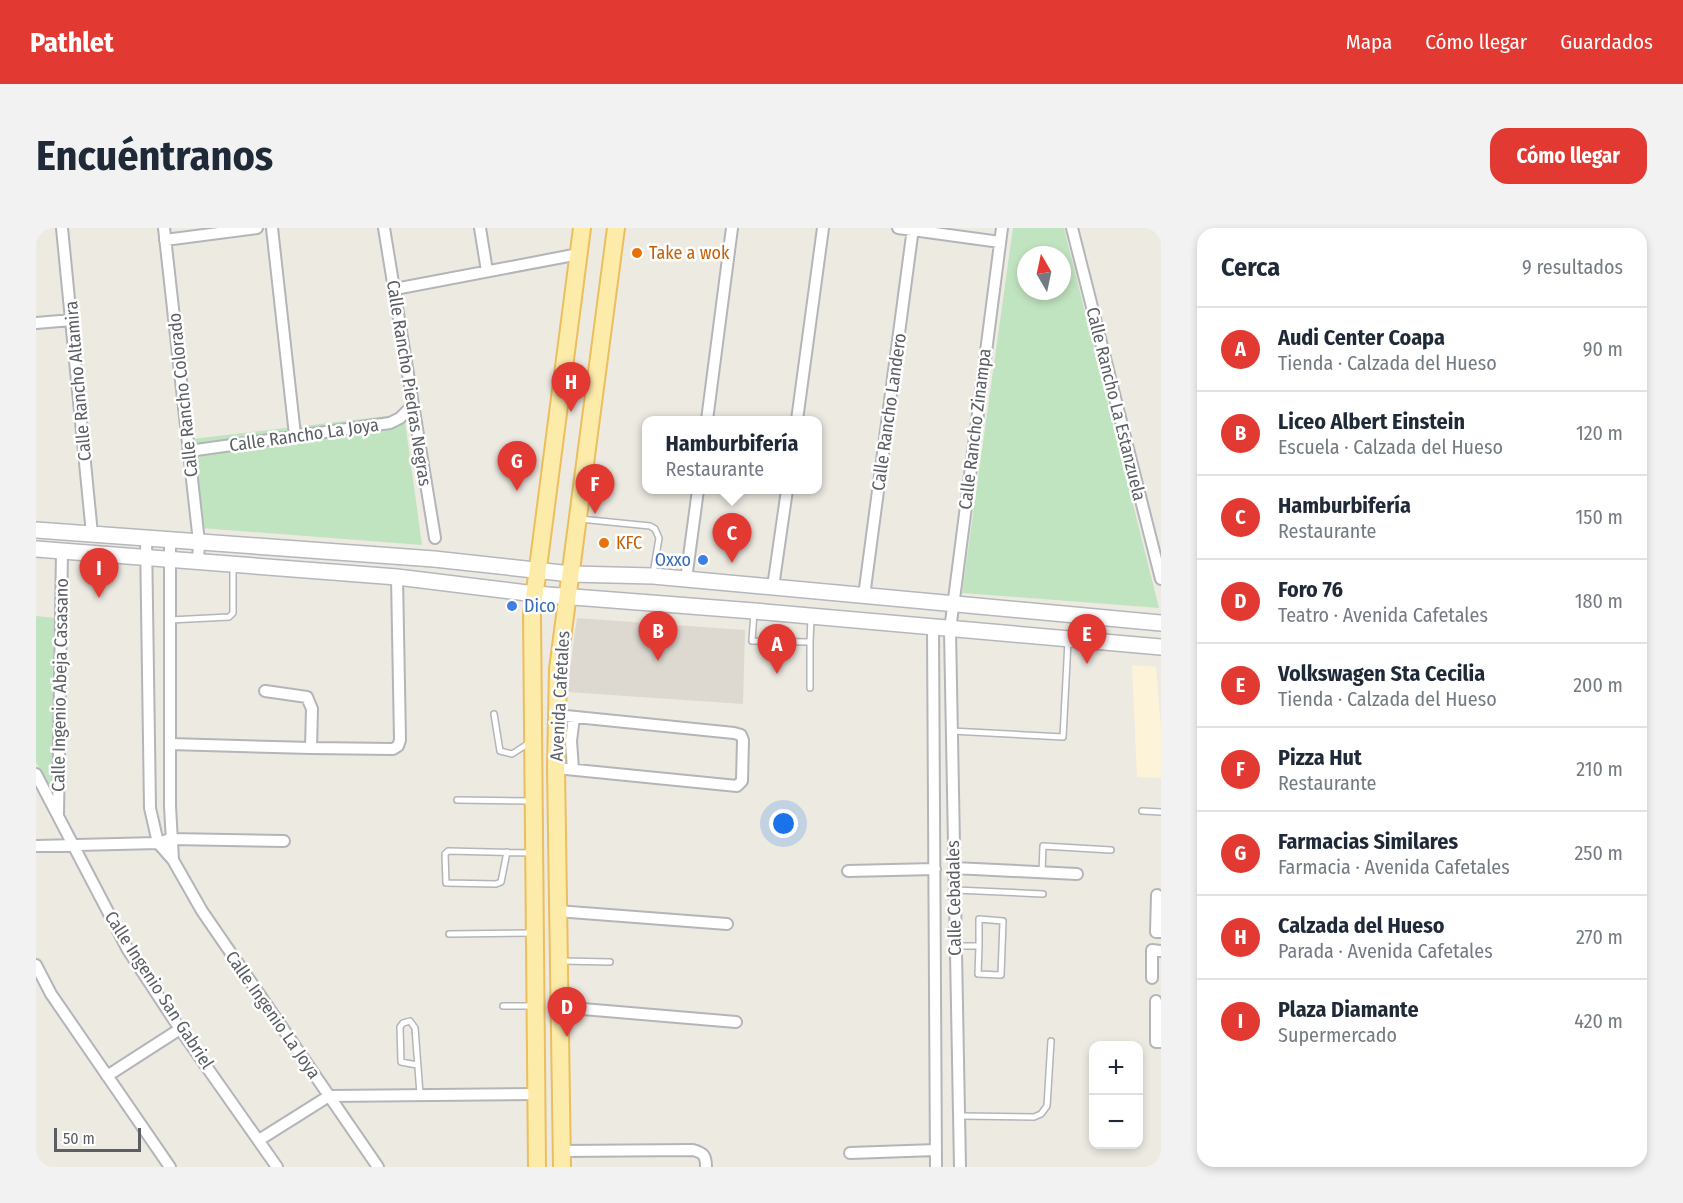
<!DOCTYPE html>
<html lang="es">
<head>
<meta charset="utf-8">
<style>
	:root { --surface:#fff; --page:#f2f2f3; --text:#1f2937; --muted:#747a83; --line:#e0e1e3; --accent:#e23a33 }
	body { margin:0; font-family:"Fira Sans Condensed",sans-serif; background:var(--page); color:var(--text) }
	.controls { position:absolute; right:18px; bottom:18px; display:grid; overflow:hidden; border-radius:12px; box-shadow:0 3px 9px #0003 }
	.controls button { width:54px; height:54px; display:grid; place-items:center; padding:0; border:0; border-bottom:2px solid var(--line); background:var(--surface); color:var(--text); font:30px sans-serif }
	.compass { position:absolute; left:981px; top:18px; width:54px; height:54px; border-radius:50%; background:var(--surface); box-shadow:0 3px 9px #0003; rotate:351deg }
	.scale { position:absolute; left:18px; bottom:15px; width:87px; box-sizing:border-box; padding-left:6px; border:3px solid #5b5f63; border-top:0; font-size:16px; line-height:21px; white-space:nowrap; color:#5b5f63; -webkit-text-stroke:4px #fff; paint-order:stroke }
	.you { position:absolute; left:748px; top:596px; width:21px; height:21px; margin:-15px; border:4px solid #fff; border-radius:50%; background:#1a73e8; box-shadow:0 0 0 9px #1a73e833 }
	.badge { display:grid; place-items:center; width:39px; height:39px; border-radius:50%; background:var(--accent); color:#fff; font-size:20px; font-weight:700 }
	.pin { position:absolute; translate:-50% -50px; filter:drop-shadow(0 2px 3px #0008) }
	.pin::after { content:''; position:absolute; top:32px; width:21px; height:18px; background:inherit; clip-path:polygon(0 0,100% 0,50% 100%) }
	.popup { position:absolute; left:606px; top:188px; width:180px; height:78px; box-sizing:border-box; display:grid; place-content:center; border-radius:12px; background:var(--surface); filter:drop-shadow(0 2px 4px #0005); font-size:20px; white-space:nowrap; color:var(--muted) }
	.popup b { font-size:22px; color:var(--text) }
	.popup::after { content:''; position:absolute; left:50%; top:100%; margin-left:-12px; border:12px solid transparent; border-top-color:var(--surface) }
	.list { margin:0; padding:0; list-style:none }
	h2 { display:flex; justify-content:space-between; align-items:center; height:78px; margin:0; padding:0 24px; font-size:26px }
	h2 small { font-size:20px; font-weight:400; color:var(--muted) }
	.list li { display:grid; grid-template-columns:39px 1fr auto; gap:18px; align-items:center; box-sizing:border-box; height:84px; padding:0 24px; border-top:2px solid var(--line) }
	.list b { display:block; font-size:22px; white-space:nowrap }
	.list p { margin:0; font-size:20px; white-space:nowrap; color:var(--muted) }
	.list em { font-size:20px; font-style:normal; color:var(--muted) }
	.map { position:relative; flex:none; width:1125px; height:939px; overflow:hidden; border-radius:18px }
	header { display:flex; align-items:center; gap:36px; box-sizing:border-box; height:84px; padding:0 30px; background:var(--accent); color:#fff }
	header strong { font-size:28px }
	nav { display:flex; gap:33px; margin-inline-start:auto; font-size:21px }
	.intro { display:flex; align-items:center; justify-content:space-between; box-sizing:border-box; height:144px; padding:0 36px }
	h1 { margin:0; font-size:42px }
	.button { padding:15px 27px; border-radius:18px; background:var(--accent); color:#fff; font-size:21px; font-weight:700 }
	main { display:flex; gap:36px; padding:0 36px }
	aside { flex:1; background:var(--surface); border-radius:18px; box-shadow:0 3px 9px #0003 }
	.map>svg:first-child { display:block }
</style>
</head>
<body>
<header>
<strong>Pathlet</strong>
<nav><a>Mapa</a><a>Cómo llegar</a><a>Guardados</a></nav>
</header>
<div class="intro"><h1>Encuéntranos</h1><a class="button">Cómo llegar</a></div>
<main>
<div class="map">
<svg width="1125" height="939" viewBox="0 0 1125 939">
	<rect width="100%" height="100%" fill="#edeae2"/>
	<path fill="#fcf3d8" d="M 1096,437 L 1120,439 L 1125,500 L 1125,550 L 1101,549 Z"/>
	<path fill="#ddd9d1" d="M 541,390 L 709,402 L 707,476 L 531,464 Z"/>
	<path fill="#c1e4c0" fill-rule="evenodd" d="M 977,0 L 1028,0 L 1123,380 L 926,365 ZM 990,27 L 1026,27 L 1026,63 L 990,63 Z
		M 368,186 L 386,317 L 165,300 L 156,211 Z
		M 0,388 L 20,390 L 17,565 L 0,534 Z"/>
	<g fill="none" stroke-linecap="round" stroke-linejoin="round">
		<g stroke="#b3b5b9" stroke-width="8">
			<path id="lane" d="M 544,291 L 614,298 L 619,301 L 623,310 L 617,346
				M 718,384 L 716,413 L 774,414 L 775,391
				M 134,392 L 193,389 L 197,385 L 197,338
				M 774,414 L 774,460
				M 458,486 L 464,523 L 476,526 L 493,515
				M 915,503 L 1027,509 L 1032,413
				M 421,572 L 495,573
				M 1106,583 L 1125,584
				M 471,624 L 465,654 L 460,656 L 410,655 L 409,626 L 412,623 L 495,625
				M 1006,644 L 1007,618 L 1075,622
				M 920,662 L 1007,666
				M 413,706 L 497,705
				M 921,718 L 943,718 L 942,746 L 965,747 L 967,693 L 943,691 L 943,718
				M 526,733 L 574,734
				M 467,778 L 498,778
				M 381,837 L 365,834 L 364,799 L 367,795 L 374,793 L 379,800 L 384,866
				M 925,888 L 998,889 L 1005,886 L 1011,878 L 1015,813"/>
		</g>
		<g stroke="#b3b5b9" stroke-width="14">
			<path id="street" d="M 26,0 L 56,306
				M 128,0 L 163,314 L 162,333
				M 236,0 L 259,207
				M 348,0 L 399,310
				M 444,0 L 451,43
				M 862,0 L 964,14
				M 1036,0 L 1125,351
				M 129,12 L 221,0
				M 359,61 L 543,26
				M 0,95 L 36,92
				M 671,192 L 696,0
				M 761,192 L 787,0
				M 153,223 L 354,195 L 364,190 L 376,178
				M 110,310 L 114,580 L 122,615 L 137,632 L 166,683 L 342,939
				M 134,313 L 134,578 L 137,632
				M 650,351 L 662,262
				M 737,359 L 751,262
				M 828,368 L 877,0
				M 897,400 L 900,939
				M 520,487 L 698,505 L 705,507 L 707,512 L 706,553 L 701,558 L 520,540
				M 134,516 L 275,520 L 276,481 L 271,469 L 229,463
				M 275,520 L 357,521 L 362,518 L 364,512 L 361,349
				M 537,541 L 535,513 L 538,489
				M 0,546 L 92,722 L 144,801 L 241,939
				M 22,587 L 26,323
				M 0,618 L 122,615 L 134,611 L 248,613
				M 918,640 L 1041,646
				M 812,643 L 899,641
				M 1121,667 L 1120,704 L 1125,704
				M 521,683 L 691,696
				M 0,737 L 15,766 L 134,939
				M 1116,750 L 1116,722 L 1125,723
				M 1120,773 L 1120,814 L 1125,814
				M 523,779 L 700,794
				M 71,848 L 144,801
				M 223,912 L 293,868 L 501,866
				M 525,923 L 657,922 C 668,925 670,928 670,939
				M 814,925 L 900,922
				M 924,939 L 914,402 L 966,0"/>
		</g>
		<g stroke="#b4b7bc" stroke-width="18">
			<path id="secondary" d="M 0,302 L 398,331 L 535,346 L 617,348 L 1125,395
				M 0,321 L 361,349 L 499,366 L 718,383 L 1125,419"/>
		</g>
		<g stroke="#ecbe5d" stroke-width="20">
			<path id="primary" d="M 501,939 L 496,386 L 546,0
				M 526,939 L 520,540 L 522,441 L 580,0"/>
		</g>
		<use href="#lane" stroke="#fff" stroke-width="5"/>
		<use href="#street" stroke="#fff" stroke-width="10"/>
		<use href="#secondary" stroke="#fff" stroke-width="15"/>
		<use href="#primary" stroke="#fceba9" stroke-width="16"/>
	</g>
	<g fill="#e8710a" stroke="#fff" stroke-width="2">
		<circle cx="601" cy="25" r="6"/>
		<circle cx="568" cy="315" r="6"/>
	</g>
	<g fill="#3f7fe0" stroke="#fff" stroke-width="2">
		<circle cx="667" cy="332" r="6"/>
		<circle cx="476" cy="378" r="6"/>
	</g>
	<g text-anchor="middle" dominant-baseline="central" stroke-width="5" stroke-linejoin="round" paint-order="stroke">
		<g font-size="18" fill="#c56008" stroke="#fff" text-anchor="start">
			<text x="613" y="25">Take a wok</text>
			<text x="580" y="315">KFC</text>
		</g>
		<g font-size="18" fill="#5b5f63" stroke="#fff">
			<text transform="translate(42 153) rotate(-95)">Calle Rancho Altamira</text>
			<text transform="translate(373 155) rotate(81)">Calle Rancho Piedras Negras</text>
			<text transform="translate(147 167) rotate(-96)">Calle Rancho Colorado</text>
			<text transform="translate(1080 176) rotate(76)">Calle Rancho La Estanzuela</text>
			<text transform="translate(853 184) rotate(-82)">Calle Rancho Landero</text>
			<text transform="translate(939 201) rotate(-83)">Calle Rancho Zinampa</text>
			<text transform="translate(268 207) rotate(-8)">Calle Rancho La Joya</text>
			<text transform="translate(24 457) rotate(-89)">Calle Ingenio Abeja Casasano</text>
			<text transform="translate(524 468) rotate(-87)">Avenida Cafetales</text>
			<text transform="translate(918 670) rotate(-91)">Calle Cebadales</text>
			<text transform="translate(123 762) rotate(57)">Calle Ingenio San Gabriel</text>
			<text transform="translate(237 787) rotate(55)">Calle Ingenio La Joya</text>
		</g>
		<g font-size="18" fill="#366cbe" stroke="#fff" text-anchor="end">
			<text x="655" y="332">Oxxo</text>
			<text x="488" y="378" text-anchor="start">Dico</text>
		</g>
	</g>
</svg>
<div class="controls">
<button>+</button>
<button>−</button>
</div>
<svg class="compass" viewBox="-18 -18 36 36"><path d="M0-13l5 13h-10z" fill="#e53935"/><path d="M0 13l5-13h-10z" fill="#747a83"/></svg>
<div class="scale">50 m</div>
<div class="you"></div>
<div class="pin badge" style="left:741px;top:446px">A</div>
<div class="pin badge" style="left:622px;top:433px">B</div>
<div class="pin badge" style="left:696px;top:335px">C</div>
<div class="popup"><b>Hamburbifería</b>Restaurante</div>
<div class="pin badge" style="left:531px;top:809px">D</div>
<div class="pin badge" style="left:1051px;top:436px">E</div>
<div class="pin badge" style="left:559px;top:286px">F</div>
<div class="pin badge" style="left:481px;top:263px">G</div>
<div class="pin badge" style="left:535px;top:184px">H</div>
<div class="pin badge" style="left:63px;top:370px">I</div>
</div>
<aside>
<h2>Cerca<small>9 resultados</small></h2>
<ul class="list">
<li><span class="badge">A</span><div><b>Audi Center Coapa</b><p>Tienda · Calzada del Hueso</p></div><em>90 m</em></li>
<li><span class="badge">B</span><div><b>Liceo Albert Einstein</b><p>Escuela · Calzada del Hueso</p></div><em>120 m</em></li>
<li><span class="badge">C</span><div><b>Hamburbifería</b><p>Restaurante</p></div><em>150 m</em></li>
<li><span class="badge">D</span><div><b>Foro 76</b><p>Teatro · Avenida Cafetales</p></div><em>180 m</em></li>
<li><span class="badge">E</span><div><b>Volkswagen Sta Cecilia</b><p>Tienda · Calzada del Hueso</p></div><em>200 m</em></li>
<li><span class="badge">F</span><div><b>Pizza Hut</b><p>Restaurante</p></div><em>210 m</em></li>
<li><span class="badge">G</span><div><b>Farmacias Similares</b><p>Farmacia · Avenida Cafetales</p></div><em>250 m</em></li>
<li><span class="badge">H</span><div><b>Calzada del Hueso</b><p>Parada · Avenida Cafetales</p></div><em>270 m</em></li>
<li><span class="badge">I</span><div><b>Plaza Diamante</b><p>Supermercado</p></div><em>420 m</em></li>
</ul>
</aside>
</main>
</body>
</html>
